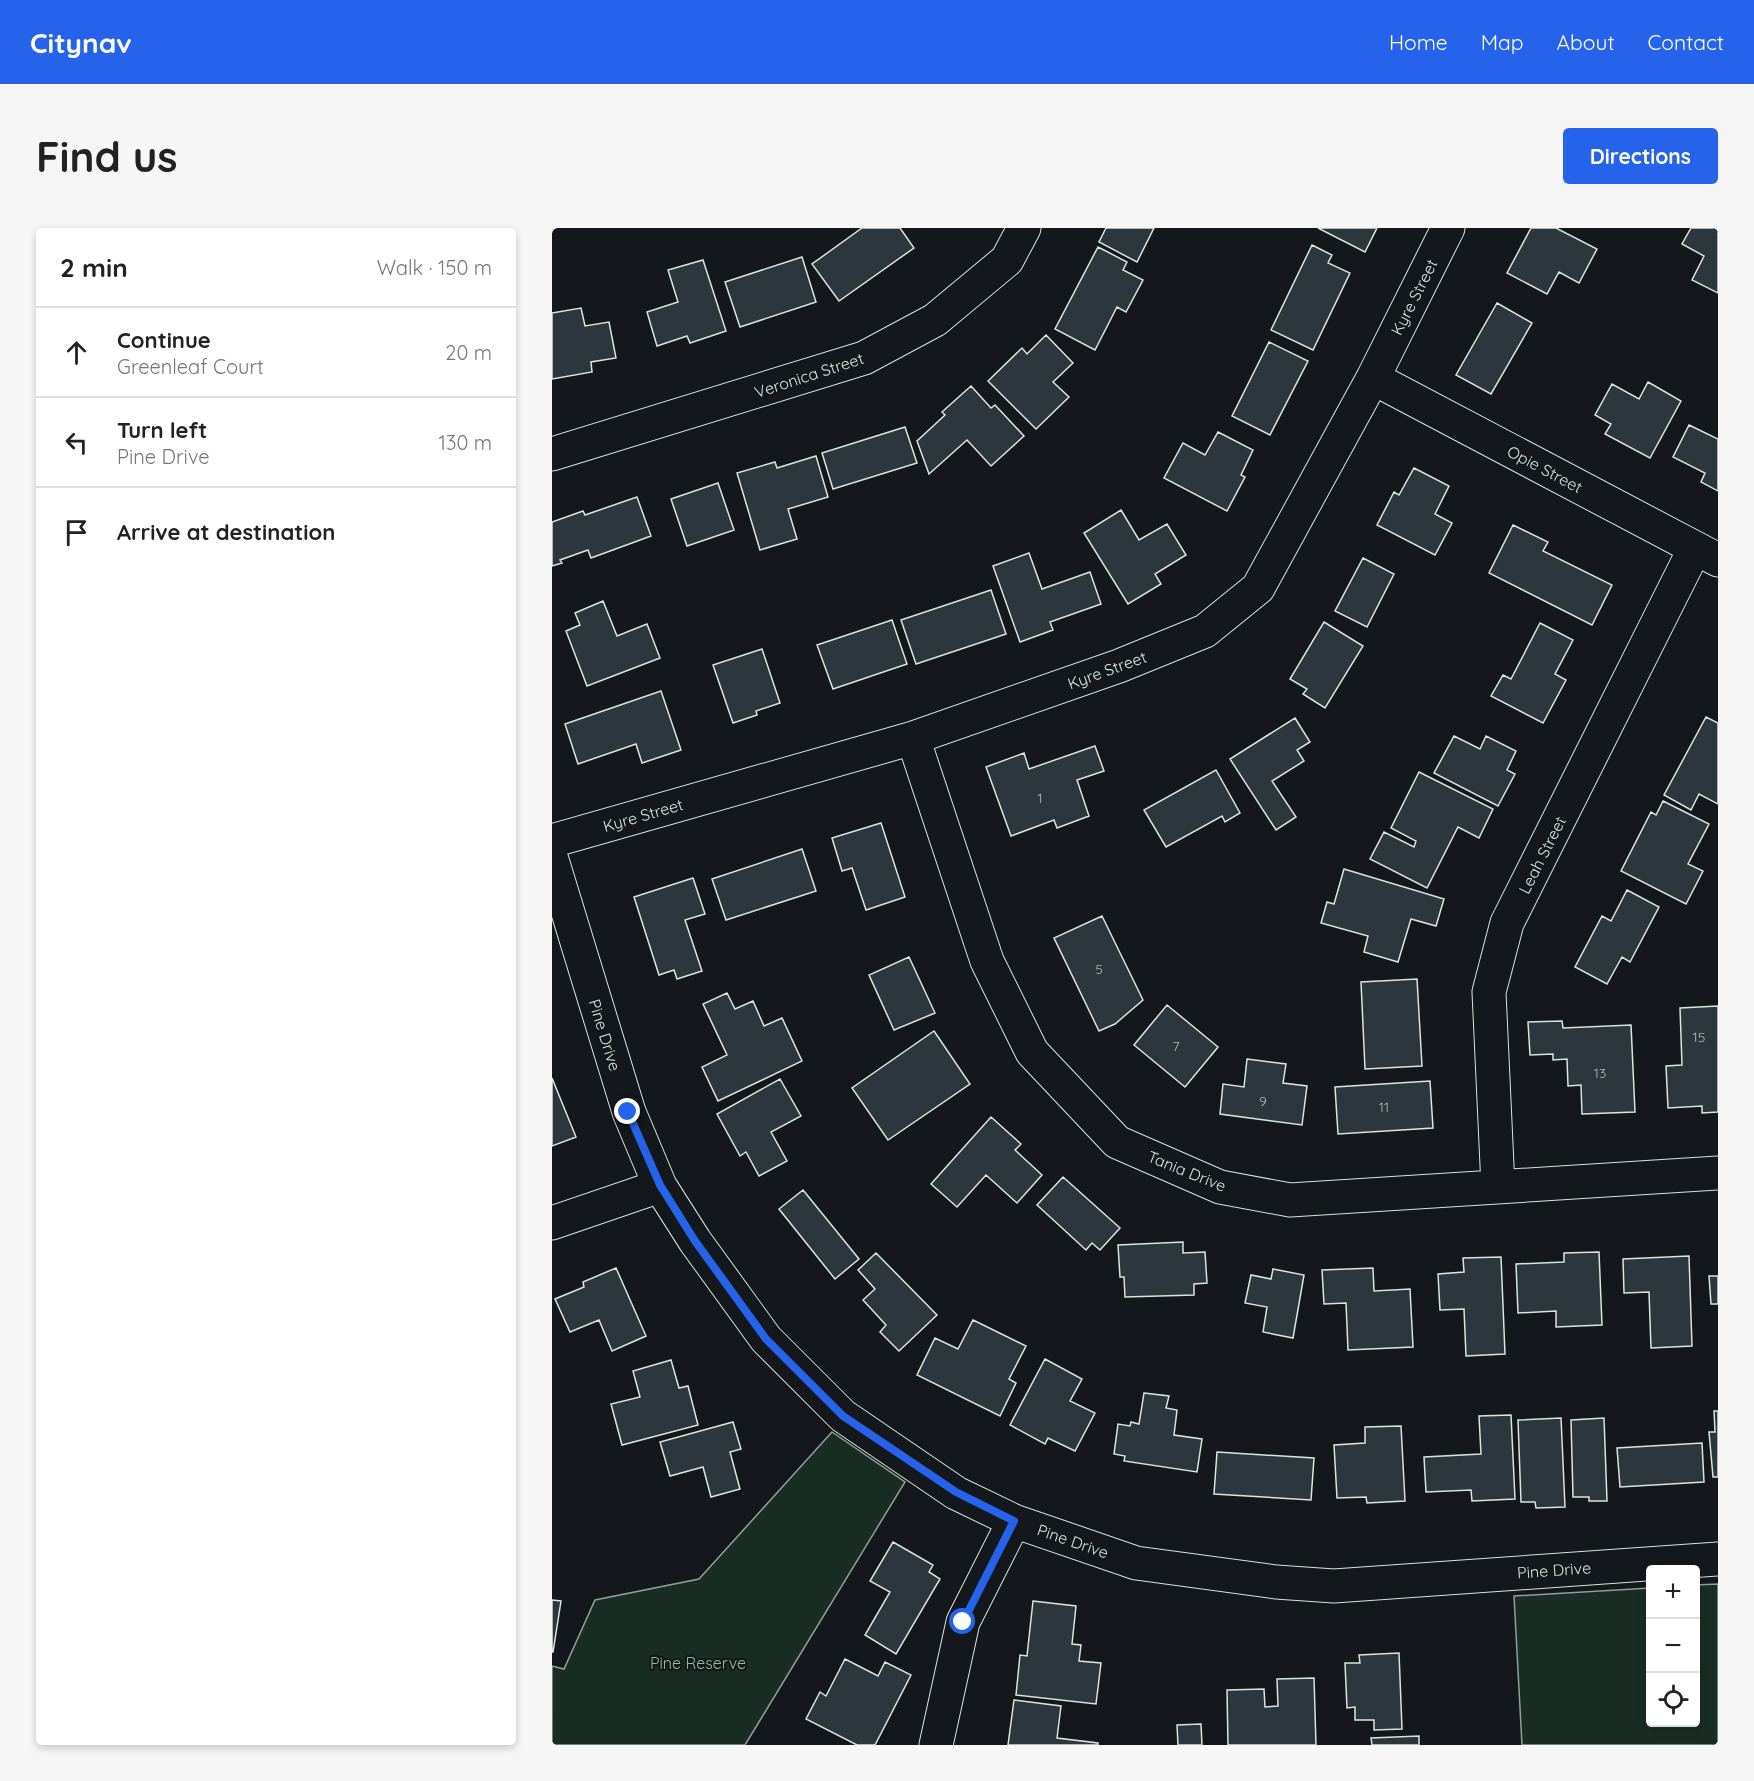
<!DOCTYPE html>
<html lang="en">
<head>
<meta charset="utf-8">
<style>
	:root { --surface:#fff; --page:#f6f6f6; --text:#222; --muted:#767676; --line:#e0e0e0; --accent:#2563eb }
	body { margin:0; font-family:Quicksand,sans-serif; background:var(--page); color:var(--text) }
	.controls { position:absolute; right:18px; bottom:18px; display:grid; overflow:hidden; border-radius:6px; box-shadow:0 3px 9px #0003 }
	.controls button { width:54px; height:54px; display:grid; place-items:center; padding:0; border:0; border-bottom:2px solid var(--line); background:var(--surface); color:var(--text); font:30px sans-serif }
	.stop { position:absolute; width:18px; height:18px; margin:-14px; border:4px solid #2563eb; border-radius:50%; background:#fff }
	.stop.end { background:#2563eb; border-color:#fff; box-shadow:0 2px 6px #0008 }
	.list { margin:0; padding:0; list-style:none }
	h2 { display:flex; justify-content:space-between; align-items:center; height:78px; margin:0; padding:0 24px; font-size:26px }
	h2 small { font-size:20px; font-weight:400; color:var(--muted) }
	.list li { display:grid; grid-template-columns:39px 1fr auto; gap:18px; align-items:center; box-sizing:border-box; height:90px; padding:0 24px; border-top:2px solid var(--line) }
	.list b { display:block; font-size:22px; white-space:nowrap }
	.list p { margin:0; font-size:20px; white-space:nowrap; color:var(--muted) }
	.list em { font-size:20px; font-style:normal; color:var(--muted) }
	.icon { flex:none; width:33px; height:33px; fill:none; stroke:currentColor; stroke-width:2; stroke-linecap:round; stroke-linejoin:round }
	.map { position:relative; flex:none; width:1166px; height:1517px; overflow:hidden; border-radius:6px }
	header { display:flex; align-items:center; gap:36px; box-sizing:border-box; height:84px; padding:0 30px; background:var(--accent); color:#fff }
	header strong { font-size:28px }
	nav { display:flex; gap:33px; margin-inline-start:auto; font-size:21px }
	.intro { display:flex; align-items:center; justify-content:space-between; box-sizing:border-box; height:144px; padding:0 36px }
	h1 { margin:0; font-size:42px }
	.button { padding:15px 27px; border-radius:6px; background:var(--accent); color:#fff; font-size:21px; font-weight:700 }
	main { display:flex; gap:36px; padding:0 36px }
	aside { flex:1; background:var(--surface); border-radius:6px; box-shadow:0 3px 9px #0003 }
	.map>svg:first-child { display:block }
</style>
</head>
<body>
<header>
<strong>Citynav</strong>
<nav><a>Home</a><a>Map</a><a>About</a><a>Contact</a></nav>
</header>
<div class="intro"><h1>Find us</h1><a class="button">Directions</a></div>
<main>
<aside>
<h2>2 min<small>Walk · 150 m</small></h2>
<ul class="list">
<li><svg class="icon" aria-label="ahead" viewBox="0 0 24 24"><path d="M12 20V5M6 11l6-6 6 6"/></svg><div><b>Continue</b><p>Greenleaf Court</p></div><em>20 m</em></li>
<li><svg class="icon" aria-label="left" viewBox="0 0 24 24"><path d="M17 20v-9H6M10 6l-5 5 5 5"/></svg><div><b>Turn left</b><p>Pine Drive</p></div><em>130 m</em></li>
<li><svg class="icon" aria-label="arrive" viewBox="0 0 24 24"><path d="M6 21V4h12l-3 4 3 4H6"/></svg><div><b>Arrive at destination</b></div></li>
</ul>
</aside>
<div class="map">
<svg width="1166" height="1517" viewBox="0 0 1166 1517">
	<rect width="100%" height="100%" fill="#14181c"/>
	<path fill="#1a2d24" stroke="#939e99" stroke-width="1.5" d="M 280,1204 L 353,1254 L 193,1517 L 0,1517 L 0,1438 L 12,1441 L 43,1372 L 147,1351 Z
		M 1166,1356 L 1166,1517 L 970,1517 L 962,1368 L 1098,1360 L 1098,1494 L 1144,1494 L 1144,1357 Z"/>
	<path fill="#2c363c" stroke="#d8e6dc" stroke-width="1.5" d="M 310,0 L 348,0 L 362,20 L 287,73 L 260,36 Z
		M 554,0 L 602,0 L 585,34 L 547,14 Z
		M 766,0 L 825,0 L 813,24 Z
		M 979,0 L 1004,0 L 1045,21 L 1027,55 L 1007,44 L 995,66 L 955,45 Z
		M 1139,0 L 1166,0 L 1166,65 L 1140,52 L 1152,28 L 1130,16 Z
		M 760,17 L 780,27 L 776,35 L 798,45 L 761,122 L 719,102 Z
		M 546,19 L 575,34 L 571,42 L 591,52 L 574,84 L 565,79 L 543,122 L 503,101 Z
		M 250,29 L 264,74 L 188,99 L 173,54 Z
		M 151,32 L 174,103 L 138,115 L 135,108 L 105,118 L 95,84 L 126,74 L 116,42 Z
		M 945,75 L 980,95 L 939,166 L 904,147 Z
		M 29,80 L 33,98 L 57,94 L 64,130 L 39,134 L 40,144 L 0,151 L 0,85 Z
		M 494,107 L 521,135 L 501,154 L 517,169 L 484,201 L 436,153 L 470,120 L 475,126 Z
		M 717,114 L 756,133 L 718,207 L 680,188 Z
		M 1096,154 L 1129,173 L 1098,230 L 1053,206 L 1059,196 L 1043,187 L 1060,156 L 1087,171 Z
		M 419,158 L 439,180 L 443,177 L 472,208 L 439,238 L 415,212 L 377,246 L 365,213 L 393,187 L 390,184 Z
		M 1137,197 L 1166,211 L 1166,263 L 1149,254 L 1153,245 L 1121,229 Z
		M 353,199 L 365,235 L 281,261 L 270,225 Z
		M 666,204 L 701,222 L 689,247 L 693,249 L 675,283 L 612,250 L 631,215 L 653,227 Z
		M 264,228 L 276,269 L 236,281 L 245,311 L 208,322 L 185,245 L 223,234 L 225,240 Z
		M 862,240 L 897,258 L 883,286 L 900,295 L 883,327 L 825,297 L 842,264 L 847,267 Z
		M 166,255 L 182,302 L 135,318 L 119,271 Z
		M 85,269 L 99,308 L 39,330 L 36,322 L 8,332 L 10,335 L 0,338 L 0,294 L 31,283 L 33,287 Z
		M 569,282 L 587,312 L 615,296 L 634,327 L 603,346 L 609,356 L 576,376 L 532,305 Z
		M 961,297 L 996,314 L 991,323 L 1060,357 L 1040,397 L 937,345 Z
		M 477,325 L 490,361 L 538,344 L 549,376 L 498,394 L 501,402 L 468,414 L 441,338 Z
		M 811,330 L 842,346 L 815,399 L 783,383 Z
		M 439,362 L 454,406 L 364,436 L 349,392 Z
		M 51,373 L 65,408 L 95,396 L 108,430 L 35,458 L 14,403 L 28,397 L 23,385 Z
		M 340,392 L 355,436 L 281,461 L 265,417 Z
		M 772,394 L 811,418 L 773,480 L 751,466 L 755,461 L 738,451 Z
		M 988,395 L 1021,412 L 1003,446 L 1014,452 L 991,495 L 939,468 L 951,447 L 959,451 Z
		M 210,421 L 228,475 L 204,483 L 205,487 L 181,495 L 161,437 Z
		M 109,463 L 129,522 L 90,535 L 84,516 L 26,536 L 13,496 Z
		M 1154,489 L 1166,495 L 1166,576 L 1147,566 L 1139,582 L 1112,567 Z
		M 743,490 L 758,514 L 745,522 L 752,533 L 720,553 L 744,589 L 724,602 L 678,531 Z
		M 902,508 L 928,521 L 934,508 L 964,523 L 955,542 L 963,546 L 946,578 L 882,545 Z
		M 543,518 L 552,543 L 525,552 L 537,588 L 505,600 L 502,592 L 459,608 L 434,539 L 472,525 L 477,541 Z
		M 664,542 L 688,585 L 673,594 L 670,588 L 614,619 L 592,582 Z
		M 867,544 L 941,581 L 927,610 L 906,599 L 875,660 L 818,631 L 832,604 L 862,619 L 864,613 L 839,600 Z
		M 1111,573 L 1157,596 L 1136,636 L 1151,643 L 1134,676 L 1069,643 L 1099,584 L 1104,587 Z
		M 329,595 L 353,669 L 314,682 L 300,640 L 290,643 L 280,610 Z
		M 250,621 L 264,663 L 174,692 L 160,651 Z
		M 792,641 L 892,671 L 884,698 L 859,691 L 846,734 L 812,724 L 816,708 L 769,695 L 775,674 L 782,676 Z
		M 141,650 L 153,686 L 133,692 L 150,743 L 125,751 L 122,742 L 107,747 L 82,669 Z
		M 1075,662 L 1107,679 L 1078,734 L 1070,729 L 1055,756 L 1023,739 L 1050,688 L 1059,693 Z
		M 550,688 L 591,772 L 563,796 L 547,803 L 502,710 Z
		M 357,729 L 383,785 L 342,802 L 317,747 Z
		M 865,751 L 870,838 L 813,841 L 809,754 Z
		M 175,765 L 183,781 L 201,773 L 212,798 L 230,790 L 250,833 L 166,873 L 150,839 L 175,827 L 151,776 Z
		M 615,777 L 666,819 L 633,859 L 582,817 Z
		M 1166,778 L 1166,884 L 1150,885 L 1150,878 L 1116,880 L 1114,838 L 1130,837 L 1128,780 Z
		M 1010,793 L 1011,800 L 1079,797 L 1083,884 L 1030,886 L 1029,857 L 1016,858 L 1015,831 L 1001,832 L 1001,826 L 978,827 L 976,794 Z
		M 382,803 L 418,856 L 336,912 L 300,860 Z
		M 695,831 L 734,836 L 731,855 L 755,858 L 750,897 L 668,886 L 671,856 L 692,859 Z
		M 0,850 L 24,909 L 0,918 Z
		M 228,851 L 249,888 L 219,904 L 235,933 L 207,948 L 194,924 L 188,928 L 165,886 Z
		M 878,853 L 881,900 L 786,906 L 783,859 Z
		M 439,889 L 469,916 L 463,922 L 490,947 L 465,975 L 434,947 L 405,979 L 379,956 Z
		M 511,949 L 568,1000 L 548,1022 L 540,1015 L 534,1022 L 485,977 Z
		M 251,962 L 307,1031 L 283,1051 L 227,981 Z
		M 631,1014 L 631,1025 L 653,1024 L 655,1055 L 642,1056 L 642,1067 L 573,1069 L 572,1049 L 568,1049 L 566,1017 Z
		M 1047,1024 L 1050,1097 L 1004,1099 L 1004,1083 L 966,1085 L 964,1036 L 1012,1034 L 1012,1025 Z
		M 324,1025 L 385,1087 L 347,1123 L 328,1104 L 334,1097 L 311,1072 L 323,1061 L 306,1042 Z
		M 1137,1028 L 1140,1118 L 1099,1120 L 1097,1064 L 1072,1065 L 1071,1031 Z
		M 949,1029 L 953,1126 L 914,1128 L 912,1081 L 888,1082 L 886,1046 L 912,1044 L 911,1030 Z
		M 64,1040 L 94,1108 L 60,1123 L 47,1092 L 18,1104 L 3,1071 L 32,1059 L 31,1054 Z
		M 821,1040 L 822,1063 L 858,1061 L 861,1119 L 796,1122 L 794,1075 L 772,1076 L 770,1042 Z
		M 721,1041 L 752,1047 L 741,1110 L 711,1104 L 715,1079 L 693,1075 L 699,1047 L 719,1051 Z
		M 1157,1048 L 1166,1048 L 1166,1076 L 1159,1076 Z
		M 421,1092 L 474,1118 L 457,1151 L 464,1155 L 448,1188 L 365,1147 L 383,1110 L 406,1121 Z
		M 493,1131 L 530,1151 L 518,1173 L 543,1185 L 523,1223 L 496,1210 L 493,1216 L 458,1197 Z
		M 119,1132 L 127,1160 L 136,1158 L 146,1197 L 70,1217 L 59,1176 L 88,1169 L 81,1143 Z
		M 592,1165 L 617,1168 L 614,1180 L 625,1182 L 622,1207 L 650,1211 L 645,1244 L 572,1233 L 573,1228 L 562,1226 L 566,1196 L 578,1198 L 579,1194 L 587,1196 Z
		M 1162,1183 L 1166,1183 L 1166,1249 L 1161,1249 L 1157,1204 L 1163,1204 Z
		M 959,1187 L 963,1271 L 920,1273 L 919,1262 L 874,1264 L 872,1229 L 929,1226 L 927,1188 Z
		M 1009,1190 L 1013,1279 L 984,1280 L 983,1274 L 969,1274 L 966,1192 Z
		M 1052,1190 L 1055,1273 L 1037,1273 L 1037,1269 L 1021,1269 L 1019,1192 Z
		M 181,1194 L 189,1221 L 178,1224 L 188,1261 L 159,1269 L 151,1239 L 118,1248 L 108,1214 Z
		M 849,1198 L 853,1273 L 815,1275 L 814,1269 L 785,1270 L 782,1217 L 813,1215 L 813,1199 Z
		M 1150,1215 L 1152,1254 L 1068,1259 L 1065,1220 Z
		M 665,1224 L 762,1230 L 759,1272 L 662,1266 Z
		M 341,1314 L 381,1337 L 377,1344 L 388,1351 L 344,1426 L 313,1407 L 338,1364 L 318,1353 Z
		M 0,1372 L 9,1373 L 1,1424 L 0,1424 Z
		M 481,1373 L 524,1378 L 520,1416 L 529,1417 L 527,1433 L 549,1435 L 544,1476 L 464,1467 L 468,1427 L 475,1428 Z
		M 847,1425 L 850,1501 L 822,1502 L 822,1492 L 803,1492 L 803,1479 L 795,1480 L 793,1435 L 808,1435 L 807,1427 Z
		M 293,1431 L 326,1448 L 333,1434 L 359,1447 L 323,1517 L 305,1517 L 254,1491 L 268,1464 L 274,1468 Z
		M 762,1450 L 764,1517 L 676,1517 L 675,1462 L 712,1461 L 713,1479 L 726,1478 L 725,1451 Z
		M 462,1472 L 509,1478 L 505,1510 L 546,1515 L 546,1517 L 456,1517 Z
		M 649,1496 L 650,1517 L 626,1517 L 625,1497 Z
		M 867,1508 L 867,1517 L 820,1517 L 819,1510 Z"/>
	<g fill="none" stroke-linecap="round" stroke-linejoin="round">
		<g stroke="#d8e6dc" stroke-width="35">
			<path id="minor" d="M 821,150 L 1166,332
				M 0,226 L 312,130 L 383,92 L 455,32 L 472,0
				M 361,510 L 435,733 L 480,824 L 565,914 L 668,959 L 738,972 L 1166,945
				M 0,613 L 361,510 L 567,438 L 653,403 L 706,360 L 821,150 L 896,0
				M 0,632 L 77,884 L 108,958 L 143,1013 L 214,1111 L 291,1188 L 404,1265 L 462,1293 L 584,1335 L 724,1354 L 782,1358 L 1166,1331
				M 946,959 L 937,764 L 955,695 L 1143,320
				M 0,995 L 108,958
				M 384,1517 L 411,1394 L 462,1293"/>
		</g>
		<use href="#minor" stroke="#14181c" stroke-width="33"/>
	</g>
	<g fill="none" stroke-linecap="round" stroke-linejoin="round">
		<path stroke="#2563eb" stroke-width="8" d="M 76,884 L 108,957 L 143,1013 L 214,1111 L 291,1188 L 404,1264 L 462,1293 L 411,1394"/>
	</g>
	<g text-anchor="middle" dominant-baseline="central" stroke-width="4.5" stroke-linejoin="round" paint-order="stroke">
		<g font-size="14" fill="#adbab4">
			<text x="488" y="570">1</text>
			<text x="547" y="741">5</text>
			<text x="1147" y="809">15</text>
			<text x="624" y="818">7</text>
			<text x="1048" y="845">13</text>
			<text x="711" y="873">9</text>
			<text x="832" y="879">11</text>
		</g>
		<g font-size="16" fill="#d8e6dc" stroke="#14181c">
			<text transform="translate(862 69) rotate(-63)">Kyre Street</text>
			<text transform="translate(257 147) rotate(-18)">Veronica Street</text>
			<text transform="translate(993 241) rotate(28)">Opie Street</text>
			<text transform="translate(555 442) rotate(-20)">Kyre Street</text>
			<text transform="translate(91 587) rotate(-16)">Kyre Street</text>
			<text transform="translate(990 627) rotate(-63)">Leah Street</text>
			<text transform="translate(53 807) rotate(73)">Pine Drive</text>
			<text transform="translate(635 943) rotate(22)">Tania Drive</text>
			<text transform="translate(521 1313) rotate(19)">Pine Drive</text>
			<text transform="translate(1002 1342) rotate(-4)">Pine Drive</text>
		</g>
		<g font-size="16" fill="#8ac095" stroke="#14181c">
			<text x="146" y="1435">Pine Reserve</text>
		</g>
	</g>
</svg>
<div class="controls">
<button>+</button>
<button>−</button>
<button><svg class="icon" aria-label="locate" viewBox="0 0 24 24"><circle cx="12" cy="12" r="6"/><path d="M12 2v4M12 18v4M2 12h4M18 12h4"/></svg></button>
</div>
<div class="stop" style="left:411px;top:1394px"></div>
<div class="stop end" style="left:76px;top:884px"></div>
</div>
</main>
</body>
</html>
